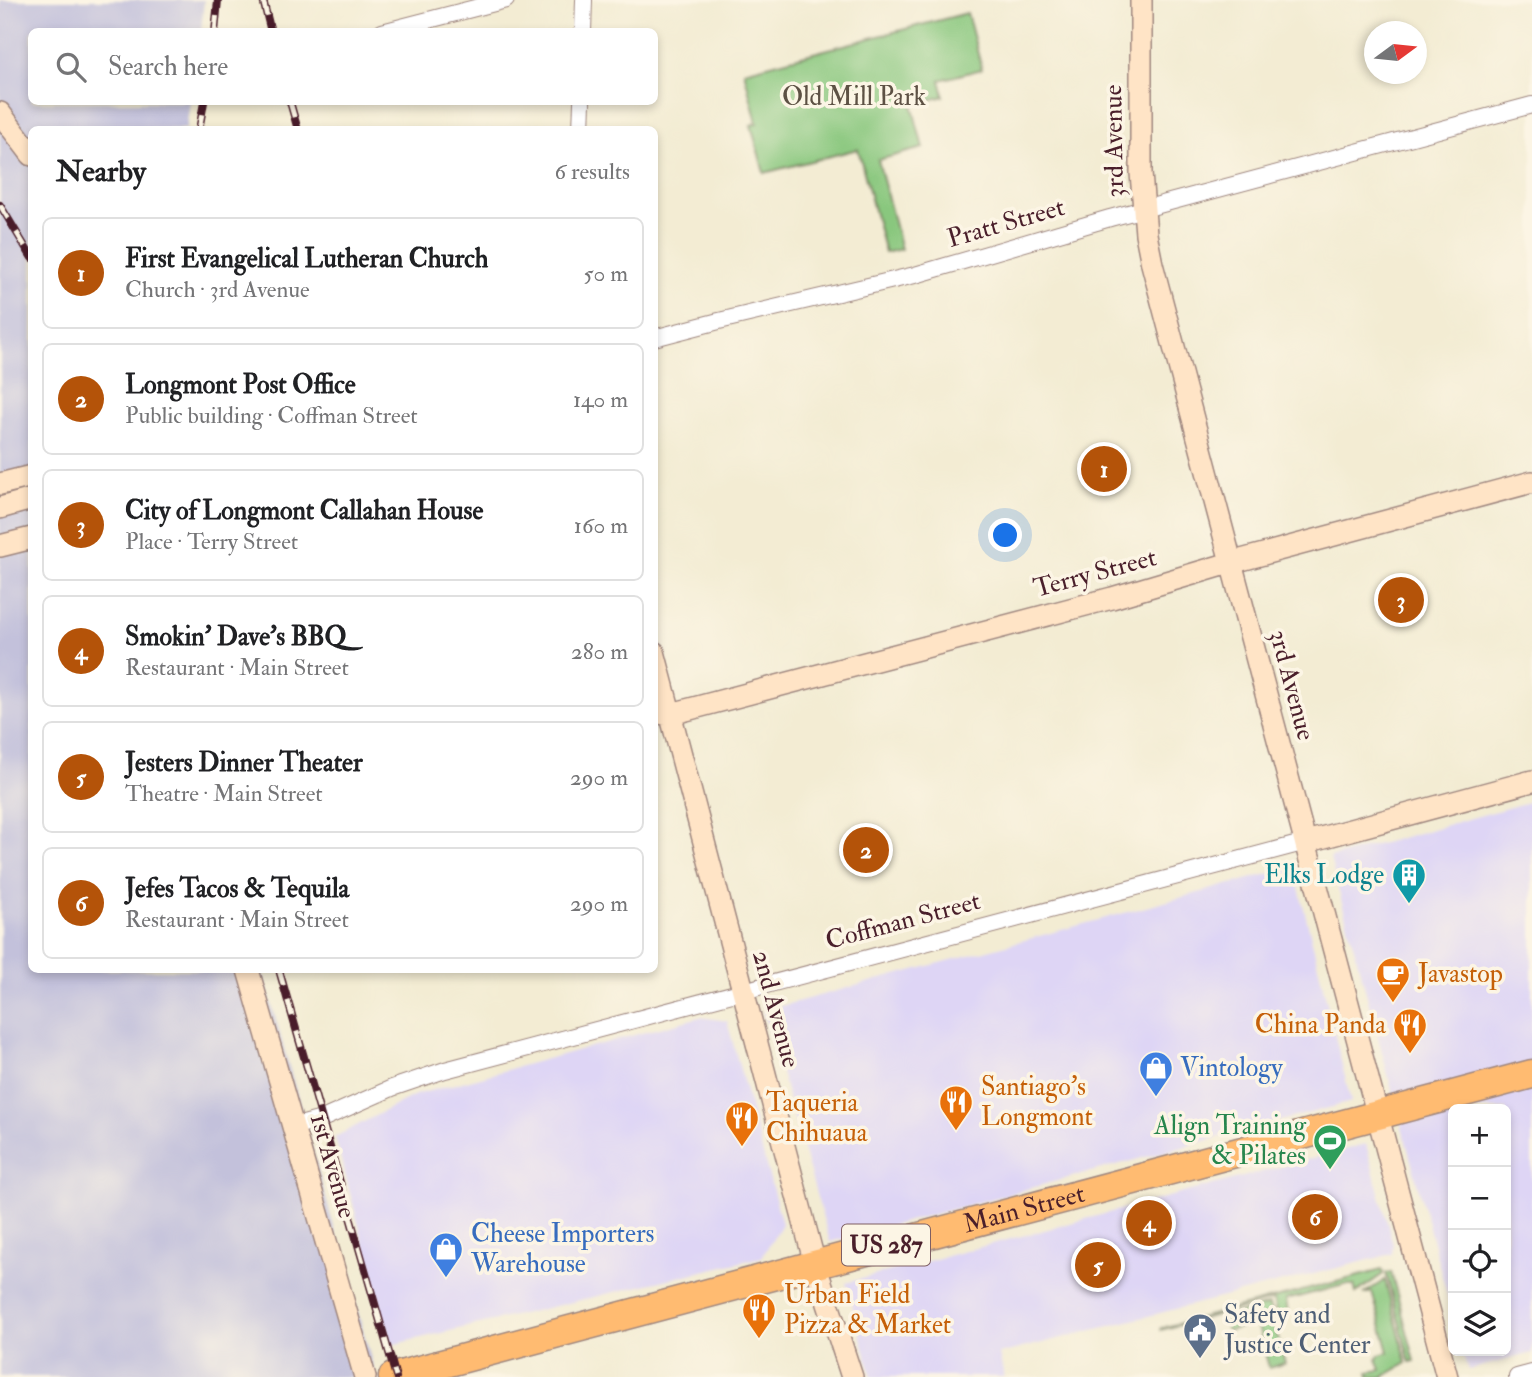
<!DOCTYPE html>
<html lang="en">
<head>
<meta charset="utf-8">
<style>
	:root { --surface:#fff; --page:#f2f2f2; --text:#202124; --muted:#757577; --line:#e0e0e0; --accent:#b45309 }
	body { margin:0; font-family:"IM FELL Double Pica",serif; background:var(--page); color:var(--text) }
	.controls { position:absolute; right:21px; bottom:21px; display:grid; overflow:hidden; border-radius:10px; box-shadow:0 4px 10px #0003 }
	.controls button { width:63px; height:63px; display:grid; place-items:center; padding:0; border:0; border-bottom:2px solid var(--line); background:var(--surface); color:var(--text); font:35px sans-serif }
	.compass { position:absolute; left:1364px; top:21px; width:63px; height:63px; border-radius:50%; background:var(--surface); box-shadow:0 4px 10px #0003; rotate:75deg }
	.you { position:absolute; left:1006px; top:536px; width:24px; height:24px; margin:-18px; border:5px solid #fff; border-radius:50%; background:#1a73e8; box-shadow:0 0 0 10px #1a73e833 }
	.badge { display:grid; place-items:center; width:46px; height:46px; border-radius:50%; background:var(--accent); color:#fff; font-size:23px; font-weight:700 }
	.pin { position:absolute; translate:-50% -50%; border:4px solid #fff; box-shadow:0 2px 7px #0006 }
	.list { margin:0; padding:0; list-style:none }
	h2 { display:flex; justify-content:space-between; align-items:center; height:91px; margin:0; padding:0 28px; font-size:30px }
	h2 small { font-size:23px; font-weight:400; color:var(--muted) }
	.list li { display:grid; grid-template-columns:46px 1fr auto; gap:21px; align-items:center; box-sizing:border-box; height:112px; margin:0 14px 14px; padding:0 14px; border:2px solid var(--line); border-radius:10px }
	.list b { display:block; font-size:26px; white-space:nowrap }
	.list p { margin:0; font-size:23px; white-space:nowrap; color:var(--muted) }
	.list em { font-size:23px; font-style:normal; color:var(--muted) }
	.icon { flex:none; width:38px; height:38px; fill:none; stroke:currentColor; stroke-width:2; stroke-linecap:round; stroke-linejoin:round }
	.map { position:relative; flex:none; width:1532px; height:1377px; overflow:hidden }
	.search { position:absolute; background:var(--surface); box-shadow:0 4px 10px #0003; left:28px; top:28px; width:630px; height:77px; display:flex; align-items:center; gap:18px; box-sizing:border-box; padding:0 24px; border-radius:10px; color:var(--muted); font-size:26px }
	.panel { position:absolute; background:var(--surface); box-shadow:0 4px 10px #0003; left:28px; top:126px; width:630px; height:847px; border-radius:10px }
	.map>svg:first-child { display:block }
</style>
</head>
<body>
<div class="map">
<svg width="1532" height="1377" viewBox="0 0 1532 1377">
	<rect width="100%" height="100%" fill="#fcf5e5"/>
	<filter id="ink" filterUnits="userSpaceOnUse"><feTurbulence type="fractalNoise" baseFrequency=".0143" numOctaves="2"/><feDisplacementMap in="SourceGraphic" scale="14" xChannelSelector="R" yChannelSelector="G"/><feConvolveMatrix kernelMatrix="1 2 1 2 8 2 1 2 1" color-interpolation-filters="sRGB"/></filter>
	<filter id="wash" filterUnits="userSpaceOnUse"><feTurbulence type="fractalNoise" baseFrequency=".00686" numOctaves="4" result="noise"/><feDisplacementMap in="SourceGraphic" scale="28" xChannelSelector="R" yChannelSelector="G"/><feGaussianBlur stdDeviation="1.57" result="paint"/><feColorMatrix in="noise" values="0 0 0 0 0 0 0 0 0 0 0 0 0 0 0 0 0 1.4 0 .05"/><feComposite in="paint" operator="in"/></filter>
	<g filter="url(#wash)">
		<rect width="100%" height="100%" fill="#f3ecd3"/>
		<path fill="#ded5f5" d="M 1532,801 L 1532,1353 L 1468,1370 L 1462,1351 L 1506,1351 L 1506,1109 L 1453,1109 L 1453,1317 L 1330,858 Z
			M 1294,867 L 1351,1102 L 830,1242 L 763,1011 Z
			M 700,1017 L 727,1021 L 782,1224 L 762,1257 L 391,1345 L 335,1137 L 415,1095 Z
			M 1366,1144 L 1393,1244 L 1392,1254 L 999,1354 L 1004,1377 L 872,1377 L 846,1283 Z"/>
		<path fill="#c3c1db" d="M 0,0 L 204,0 L 201,31 L 32,32 L 32,102 L 190,102 L 186,129 L 32,130 L 32,970 L 262,970 L 376,1377 L 0,1377 Z"/>
		<path fill="#89c77e" stroke="#6a7354" stroke-width="2" d="M 967,13 L 982,69 L 940,80 L 944,96 L 912,105 L 923,148 L 878,160 L 901,249 L 885,253 L 858,149 L 764,173 L 751,125 L 757,123 L 744,71 Z
			M 1382,1270 L 1383,1274 L 1356,1293 L 1354,1285 L 1344,1285 L 1286,1300 L 1288,1313 L 1277,1316 L 1273,1300 L 1161,1330 L 1161,1328 Z
			M 1391,1272 L 1415,1361 L 1410,1362 L 1386,1273 Z
			M 1385,1280 L 1407,1363 L 1383,1377 L 1369,1377 L 1368,1372 L 1381,1370 L 1377,1359 L 1379,1355 L 1389,1352 L 1372,1292 L 1363,1294 Z
			M 1269,1305 L 1285,1363 L 1269,1368 L 1257,1323 L 1227,1331 L 1223,1317 Z"/>
	</g>
	<g filter="url(#ink)">
		<g fill="none" stroke-linecap="round" stroke-linejoin="round">
			<g stroke="#9e867f" stroke-width="18">
				<path id="street" d="M 382,32 L 506,0
					M 583,32 L 584,0
					M 581,130 L 582,102
					M 654,338 L 719,321 L 915,275 L 1110,218 L 1532,105
					M 292,1127 L 322,1119 L 392,1088 L 445,1070 L 1306,842
					M 1517,1377 L 1532,1373"/>
			</g>
			<g stroke="#9e867f" stroke-width="24">
				<path id="secondary" d="M 1141,0 L 1141,173 L 1146,234 L 1152,264 L 1447,1377
					M 0,113 L 32,155
					M 0,484 L 32,476
					M 0,508 L 32,499
					M 0,546 L 32,538
					M 654,652 L 815,1264 L 852,1377
					M 654,713 L 671,714 L 1112,598 L 1230,563 L 1532,482
					M 1306,842 L 1532,781
					M 248,970 L 365,1377"/>
			</g>
			<g stroke="#9e867f" stroke-width="31">
				<g id="highway">
					<path id="s1" d="M 393,1377 L 1532,1074"/>
				</g>
			</g>
			<use href="#street" stroke="#fff" stroke-width="16"/>
			<use href="#secondary" stroke="#ffe4c6" stroke-width="21"/>
			<use href="#highway" stroke="#ffbb71" stroke-width="28"/>
			<g stroke="#4a1f2b" stroke-width="8">
				<path id="rail" d="M 263,0 L 271,32
					M 215,32 L 218,0
					M 290,102 L 298,130
					M 199,130 L 204,102
					M 0,205 L 32,258
					M 279,970 L 396,1377"/>
			</g>
			<use href="#rail" stroke="#fcf5e5" stroke-width="5" stroke-dasharray="16" stroke-linecap="butt"/>
		</g>
	</g>
	<defs>
		<g id="building-pin" transform="scale(1.75)"><path d="M0 17L-7.5 6A9.5 9.5 0 1 1 7.5 6Z" fill="#0f9aa8" stroke="#fcf5e5"/><path d="M-4-6H4V6H1V3H-1V6H-4ZM-2.5-4.3h1.7v1.8h-1.7ZM.8-4.3h1.7v1.8H.8ZM-2.5-1h1.7V.8h-1.7ZM.8-1h1.7V.8H.8Z" fill="#fff"/></g>
		<g id="cafe-pin" transform="scale(1.75)"><path d="M0 17L-7.5 6A9.5 9.5 0 1 1 7.5 6Z" fill="#e8710a" stroke="#fcf5e5"/><path d="M-5.5-4.5H6V0H3Q3 3.5 0 3.5H-2.5Q-5.5 3.5-5.5 0ZM3-3.2v2h1.7v-2ZM-6 4.5H4V6H-6Z" fill="#fff"/></g>
		<g id="restaurant-pin" transform="scale(1.75)"><path d="M0 17L-7.5 6A9.5 9.5 0 1 1 7.5 6Z" fill="#e8710a" stroke="#fcf5e5"/><path d="M-5-6h1v4h1v-4h1v4h1v-4h1v5L-1.5 .5V6h-2V.5L-5-1ZM5-6V6H3V1.5H1.5Q1.5-4 5-6Z" fill="#fff"/></g>
		<g id="shop-pin" transform="scale(1.75)"><path d="M0 17L-7.5 6A9.5 9.5 0 1 1 7.5 6Z" fill="#3f7fe0" stroke="#fcf5e5"/><path d="M-5-2.5h2.3a2.7 3.5 0 0 1 5.4 0H5L5.5 6h-11ZM-1.5-2.5h3a1.5 2.3 0 0 0-3 0Z" fill="#fff"/></g>
		<g id="stadium-pin" transform="scale(1.75)"><path d="M0 17L-7.5 6A9.5 9.5 0 1 1 7.5 6Z" fill="#2e9e5b" stroke="#fcf5e5"/><path d="M0-5a6.5 5 0 1 0 0 10a6.5 5 0 1 0 0-10ZM-3.5-1.8h7v3.6h-7Z" fill="#fff"/></g>
		<g id="civic-pin" transform="scale(1.75)"><path d="M0 17L-7.5 6A9.5 9.5 0 1 1 7.5 6Z" fill="#5c6f8a" stroke="#fcf5e5"/><path d="M-.6-6.5H3V-4.5H.6V-3L4-1V1h2V6H-6V1h2V-1L-.6-3ZM-1.2 2.5V6h2.4V2.5Z" fill="#fff"/></g>
	</defs>
	<g fill-rule="evenodd">
		<use href="#building-pin" x="1409" y="875"/>
		<use href="#cafe-pin" x="1393" y="974"/>
		<use href="#restaurant-pin" x="1410" y="1025"/>
		<use href="#shop-pin" x="1156" y="1068"/>
		<use href="#restaurant-pin" x="956" y="1102"/>
		<use href="#restaurant-pin" x="742" y="1118"/>
		<use href="#stadium-pin" x="1330" y="1141"/>
		<use href="#shop-pin" x="446" y="1249"/>
		<use href="#restaurant-pin" x="759" y="1310"/>
		<use href="#civic-pin" x="1200" y="1330"/>
	</g>
	<g text-anchor="middle" dominant-baseline="central" stroke-width="7" stroke-linejoin="round" paint-order="stroke">
		<rect fill="#fcf5e5" stroke="#7f5f63" stroke-width="2" x="842" y="1224.5" width="88" height="41" rx="5"/>
		<g font-size="24" font-weight="bold" fill="#4a1f2b">
			<text x="886" y="1245">US 287</text>
		</g>
		<g font-size="26" fill="#5d5144" stroke="#fcf5e5">
			<text x="854" y="97">Old Mill Park</text>
		</g>
		<g font-size="26" fill="#4a1f2b" stroke="#fcf5e5">
			<text transform="translate(1114 141) rotate(-91)">3rd Avenue</text>
			<text transform="translate(1006 223) rotate(-16)">Pratt Street</text>
			<text transform="translate(1095 573) rotate(-15)">Terry Street</text>
			<text transform="translate(1292 685) rotate(75)">3rd Avenue</text>
			<text transform="translate(903 921) rotate(-15)">Coffman Street</text>
			<text transform="translate(776 1009) rotate(75)">2nd Avenue</text>
			<text transform="translate(333 1166) rotate(74)">1st Avenue</text>
			<text stroke="none"><textPath href="#s1" startOffset="653">Main Street</textPath></text>
		</g>
		<g font-size="26" fill="#0d838f" stroke="#fcf5e5" text-anchor="end">
			<text x="1384" y="875">Elks Lodge</text>
		</g>
		<g font-size="26" fill="#c56008" stroke="#fcf5e5" text-anchor="start">
			<text x="1418" y="974">Javastop</text>
			<text x="1386" y="1025" text-anchor="end">China Panda</text>
			<text x="981" y="1087">Santiago's<tspan x="981" dy="30">Longmont</tspan></text>
			<text x="766" y="1103">Taqueria<tspan x="766" dy="30">Chihuaua</tspan></text>
			<text x="784" y="1295">Urban Field<tspan x="784" dy="30">Pizza &amp; Market</tspan></text>
		</g>
		<g font-size="26" fill="#366cbe" stroke="#fcf5e5" text-anchor="start">
			<text x="1180" y="1068">Vintology</text>
			<text x="471" y="1234">Cheese Importers<tspan x="471" dy="30">Warehouse</tspan></text>
		</g>
		<g font-size="26" fill="#27864d" stroke="#fcf5e5" text-anchor="end">
			<text x="1306" y="1126">Align Training<tspan x="1306" dy="30">&amp; Pilates</tspan></text>
		</g>
		<g font-size="26" fill="#4e5e75" stroke="#fcf5e5" text-anchor="start">
			<text x="1224" y="1315">Safety and<tspan x="1224" dy="30">Justice Center</tspan></text>
		</g>
	</g>
</svg>
<div class="controls">
<button>+</button>
<button>−</button>
<button><svg class="icon" aria-label="locate" viewBox="0 0 24 24"><circle cx="12" cy="12" r="6"/><path d="M12 2v4M12 18v4M2 12h4M18 12h4"/></svg></button>
<button><svg class="icon" aria-label="layers" viewBox="0 0 24 24"><path d="M12 4l9 5-9 5-9-5zM3 14l9 5 9-5"/></svg></button>
</div>
<svg class="compass" viewBox="-18 -18 36 36"><path d="M0-13l5 13h-10z" fill="#e53935"/><path d="M0 13l5-13h-10z" fill="#757577"/></svg>
<div class="you"></div>
<div class="pin badge" style="left:1104px;top:469px">1</div>
<div class="pin badge" style="left:866px;top:850px">2</div>
<div class="pin badge" style="left:1401px;top:600px">3</div>
<div class="pin badge" style="left:1149px;top:1223px">4</div>
<div class="pin badge" style="left:1098px;top:1265px">5</div>
<div class="pin badge" style="left:1315px;top:1217px">6</div>
<div class="search"><svg class="icon" aria-label="search" viewBox="0 0 24 24"><circle cx="10" cy="10" r="6"/><path d="M15 15l6 6"/></svg>Search here</div>
<section class="panel">
<h2>Nearby<small>6 results</small></h2>
<ul class="list">
<li><span class="badge">1</span><div><b>First Evangelical Lutheran Church</b><p>Church · 3rd Avenue</p></div><em>50 m</em></li>
<li><span class="badge">2</span><div><b>Longmont Post Office</b><p>Public building · Coffman Street</p></div><em>140 m</em></li>
<li><span class="badge">3</span><div><b>City of Longmont Callahan House</b><p>Place · Terry Street</p></div><em>160 m</em></li>
<li><span class="badge">4</span><div><b>Smokin' Dave's BBQ</b><p>Restaurant · Main Street</p></div><em>280 m</em></li>
<li><span class="badge">5</span><div><b>Jesters Dinner Theater</b><p>Theatre · Main Street</p></div><em>290 m</em></li>
<li><span class="badge">6</span><div><b>Jefes Tacos &amp; Tequila</b><p>Restaurant · Main Street</p></div><em>290 m</em></li>
</ul>
</section>
</div>
</body>
</html>
